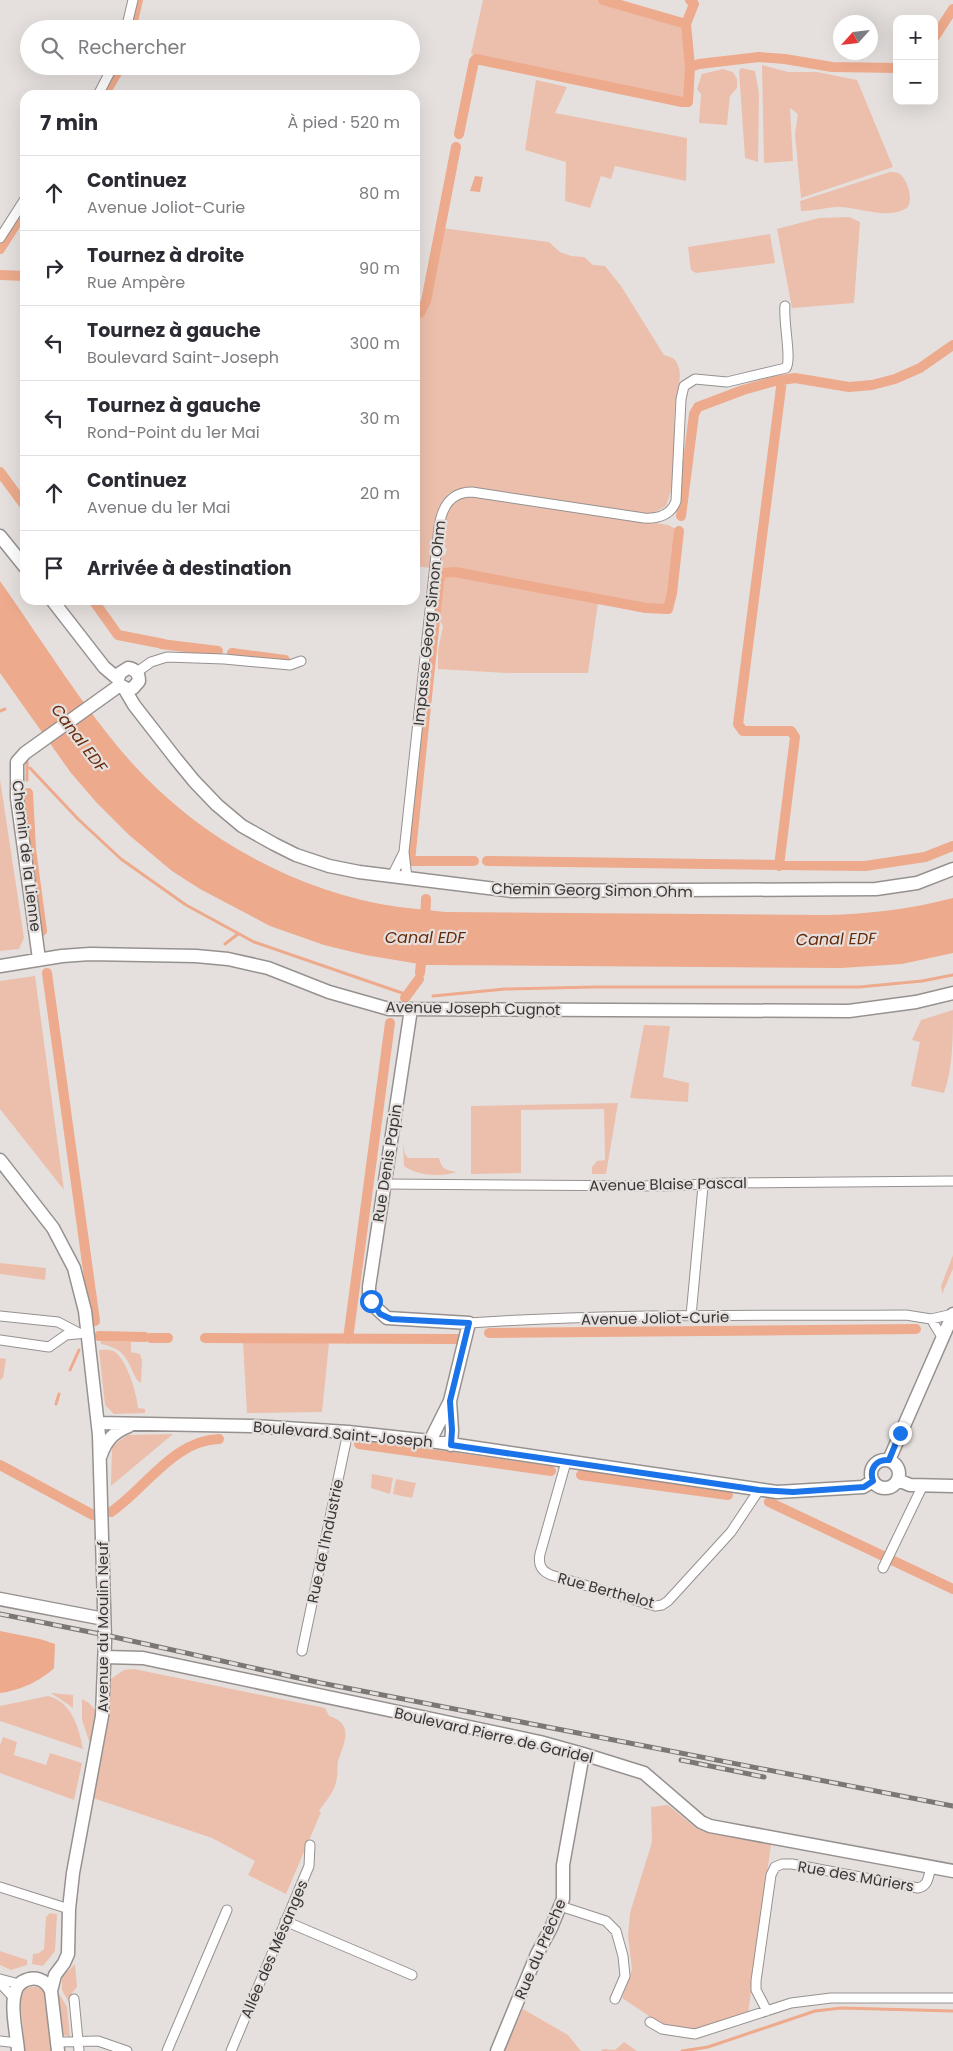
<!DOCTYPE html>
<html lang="fr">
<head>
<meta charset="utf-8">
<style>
	:root { --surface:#fff; --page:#f2f2f3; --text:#2b2b33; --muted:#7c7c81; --line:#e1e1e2 }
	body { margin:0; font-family:Poppins,sans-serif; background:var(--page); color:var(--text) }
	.controls { position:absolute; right:15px; top:15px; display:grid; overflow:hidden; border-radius:10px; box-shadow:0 5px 20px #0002 }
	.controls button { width:45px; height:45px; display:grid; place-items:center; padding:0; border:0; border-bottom:1px solid var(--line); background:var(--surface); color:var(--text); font:25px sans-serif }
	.compass { position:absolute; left:833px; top:15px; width:45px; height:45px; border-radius:50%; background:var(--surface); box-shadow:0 5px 20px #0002; rotate:243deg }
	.stop { position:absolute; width:15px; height:15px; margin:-11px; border:4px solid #1a73e8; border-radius:50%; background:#fff }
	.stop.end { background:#1a73e8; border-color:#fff; box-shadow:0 1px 5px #0008 }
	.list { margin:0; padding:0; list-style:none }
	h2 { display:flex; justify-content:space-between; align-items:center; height:65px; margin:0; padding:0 20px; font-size:21px }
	h2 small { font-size:16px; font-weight:400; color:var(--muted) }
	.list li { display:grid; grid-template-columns:32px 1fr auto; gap:15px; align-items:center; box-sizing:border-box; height:75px; padding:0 20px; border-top:1px solid var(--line) }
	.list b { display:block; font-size:19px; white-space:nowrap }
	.list p { margin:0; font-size:16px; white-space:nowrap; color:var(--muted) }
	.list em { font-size:16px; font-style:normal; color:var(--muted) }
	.icon { flex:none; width:28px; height:28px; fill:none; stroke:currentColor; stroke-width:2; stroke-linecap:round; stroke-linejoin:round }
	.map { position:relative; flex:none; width:953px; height:2051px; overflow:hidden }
	.search { position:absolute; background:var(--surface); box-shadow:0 5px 20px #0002; left:20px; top:20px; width:400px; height:55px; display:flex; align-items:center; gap:12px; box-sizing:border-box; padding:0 18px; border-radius:28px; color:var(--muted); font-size:19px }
	.panel { position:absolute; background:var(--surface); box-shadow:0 5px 20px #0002; left:20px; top:90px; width:400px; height:515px; border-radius:15px }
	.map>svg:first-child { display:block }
</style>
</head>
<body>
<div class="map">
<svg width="953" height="2051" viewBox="0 0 953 2051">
	<rect width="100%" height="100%" fill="#e5e0de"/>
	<path fill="#ecbfac" d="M 483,0 L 597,0 L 684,25 L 688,64 L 685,100 L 539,71 L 471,54 Z
		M 762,65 L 788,72 L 817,72 L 857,80 L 893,167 L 801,198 L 795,134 L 798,114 L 790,108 L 793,161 L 764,163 Z
		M 741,68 L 755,71 L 759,93 L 758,162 L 745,158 L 739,71 Z
		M 723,69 L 733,72 L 737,79 L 737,88 L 730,96 L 727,125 L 699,123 L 701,94 L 697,89 L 702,74 Z
		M 536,80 L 567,87 L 555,113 L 687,138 L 686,181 L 615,166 L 611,179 L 601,176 L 590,208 L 565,201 L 566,162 L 525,150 Z
		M 890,172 C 894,172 898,172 901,175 C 908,181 915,204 905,209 C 885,220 857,206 836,207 C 824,208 813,211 801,211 L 800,201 Z
		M 849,217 L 860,222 L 854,303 L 792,308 L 777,229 L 819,218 Z
		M 442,228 L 549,242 L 560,252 L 571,256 L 584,257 L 593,265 L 605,266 L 621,286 L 664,355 C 669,357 674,357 677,363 C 684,376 676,391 675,405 C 672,438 679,474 666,506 L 652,514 L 638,513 L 483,490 L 456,490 L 448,494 L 442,501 L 438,510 L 433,535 L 431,568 L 415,566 L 415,314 L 420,314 Z
		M 770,234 L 775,263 L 696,273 L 691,270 L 688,247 Z
		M 471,494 L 668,525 L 676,529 L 666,607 L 599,596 L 588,673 L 507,673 L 438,669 L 438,650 L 443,626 L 435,615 L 439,555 L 445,555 L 447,549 L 440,543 L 444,516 L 453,501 Z
		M 0,779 L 24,938 L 19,949 L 0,951 Z
		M 35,976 L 64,1190 L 0,1109 L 0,981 Z
		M 953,1010 C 953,1037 953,1068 944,1093 L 911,1086 L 920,1042 L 912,1040 L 921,1020 Z
		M 644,1025 L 670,1026 L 663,1077 L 689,1083 L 688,1102 L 630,1098 Z
		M 618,1103 L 606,1174 L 592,1174 L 592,1167 L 597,1161 L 605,1160 L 604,1109 L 521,1110 L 521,1173 L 471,1174 L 471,1106 Z
		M 403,1144 L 405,1154 L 408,1158 L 439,1158 C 442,1170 446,1170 457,1172 C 440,1177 418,1176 404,1166 Z
		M 953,1255 L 953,1269 L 942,1294 L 941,1286 Z
		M 0,1263 L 46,1268 L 45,1280 L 0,1274 Z
		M 101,1341 L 131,1342 L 131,1352 L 140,1354 L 142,1360 L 141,1383 L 137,1380 C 126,1359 126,1349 101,1344 Z
		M 243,1342 L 329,1343 L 322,1412 L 247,1413 Z
		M 99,1350 C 105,1350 110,1349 115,1352 C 127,1360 137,1394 138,1408 L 145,1409 L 145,1413 L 114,1414 L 105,1405 Z
		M 0,1358 L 6,1359 L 3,1378 L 0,1380 Z
		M 173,1434 L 111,1486 L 112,1446 L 128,1435 Z
		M 372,1474 L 393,1478 L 390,1494 L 371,1488 Z
		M 396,1479 L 416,1483 L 412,1498 L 393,1494 Z
		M 134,1669 L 325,1708 L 329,1716 C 355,1724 344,1743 338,1761 C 337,1766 338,1772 337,1777 C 335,1792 327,1799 319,1811 L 321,1812 L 286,1894 L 248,1875 L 255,1861 L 212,1838 L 93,1798 L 103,1749 L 109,1680 L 124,1670 Z
		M 51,1693 L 73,1695 L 73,1708 Z
		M 48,1696 C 72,1702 79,1728 83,1749 L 0,1721 L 0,1706 Z
		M 82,1699 L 89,1703 L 98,1713 L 93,1753 L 82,1720 Z
		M 3,1737 L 17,1742 L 14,1755 L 46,1765 L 50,1753 L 82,1763 L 74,1800 L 0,1773 L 0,1745 Z
		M 668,1805 L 697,1829 L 771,1844 L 748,2014 L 699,2030 L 661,2024 L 622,1998 L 632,1969 L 628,1936 L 630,1913 L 652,1842 L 651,1807 Z
		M 50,1913 L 57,1914 L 55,1951 L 43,1966 L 32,1964 L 33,1954 L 39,1953 L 44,1949 L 46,1917 Z
		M 0,1951 L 27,1960 L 27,1965 L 11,1970 L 0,1965 Z
		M 75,1964 L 77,1987 L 72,1993 L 69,2003 L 62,1990 L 62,1977 Z
		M 56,1981 L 58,1982 L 58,1992 L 67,2007 L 70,2037 L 62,2034 Z
		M 31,1987 C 36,1987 40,1987 43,1990 C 49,1997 52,2040 53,2051 L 25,2051 L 20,1996 L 26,1988 Z
		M 523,2009 L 568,2035 L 581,2051 L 504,2051 Z
		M 624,2042 L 637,2051 L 601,2051 L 603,2049 L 615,2050 Z"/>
	<path fill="#edaa8c" d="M 475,176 L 483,177 L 480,192 L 470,191 Z
		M 0,581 C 43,642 82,706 131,762 C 199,838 298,893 399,907 C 414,909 430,910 445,912 L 826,915 C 870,914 911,909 953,898 L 953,953 L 902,964 L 841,968 L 425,965 L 365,955 L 324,945 L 270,926 L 200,889 L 172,871 L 129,835 L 96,802 L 71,773 L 0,673 Z
		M 0,1631 L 40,1639 L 55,1644 L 54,1668 C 41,1681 18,1691 0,1693 Z"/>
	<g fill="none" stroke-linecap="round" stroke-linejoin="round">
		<path stroke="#edaa8c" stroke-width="3" d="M 0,711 L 5,709
			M 27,762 L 27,780
			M 30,768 L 78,819 L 121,859 L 186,905 L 254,942 L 402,993
			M 225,944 L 238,934
			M 433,996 L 505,989 L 594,987 L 859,987 L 922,981 L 953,975
			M 70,1370 L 79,1350
			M 56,1404 L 59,1394
			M 682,2051 L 708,2047 L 815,2011 L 841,2008 L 953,2011"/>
		<path stroke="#edaa8c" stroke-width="10" d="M 603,0 L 686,24 L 694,4 L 690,0
			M 686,24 L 690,67
			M 131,29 L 138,0
			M 934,38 L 953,9
			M 104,95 L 121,66
			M 459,134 L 474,61 L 476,59 L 682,102 L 688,102 L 690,67 L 699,64 L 759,57 L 785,59 L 832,67 L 897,68
			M 0,249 L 25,210
			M 0,275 L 25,276
			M 415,313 L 420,313 L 426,301 L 456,147
			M 0,472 L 25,506
			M 681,516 L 694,414 L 698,407 L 743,390 L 775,381 L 795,378 L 849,387 L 872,385 L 895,379 L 920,368 L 953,345
			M 93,600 L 118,635 L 164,644
			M 161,644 L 218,651
			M 232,653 L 285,660
			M 28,793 L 31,849 L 42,931
			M 474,861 L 410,861 L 439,581 L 442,573 L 455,572 L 646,608 L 668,609 L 672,593 L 679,531
			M 487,861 L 865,866 L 925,857 L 953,846
			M 779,866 L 795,737 L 791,731 L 743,731 L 738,724 L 782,380
			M 425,922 L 426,899
			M 47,973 L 95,1321
			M 420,973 L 422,952
			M 405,998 L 419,979
			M 489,1333 L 916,1329
			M 99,1336 L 145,1337
			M 151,1338 L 168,1338
			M 205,1338 L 457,1339
			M 348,1339 L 390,1023
			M 359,1444 L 551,1471
			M 0,1465 L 93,1515
			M 581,1475 L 728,1495
			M 769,1502 L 953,1589
			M 111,1512 C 145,1489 174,1440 219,1439"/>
		<g stroke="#96918f" stroke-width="11">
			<path id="street" d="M 126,29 L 133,0
				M 98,95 L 113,66
				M 0,238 L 25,199
				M 137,672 L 151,662 L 167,657 L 224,659 L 290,665 L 301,661
				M 392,876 L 404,852
				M 407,878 L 404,852 L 439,527 C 442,507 450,492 472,492 L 644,518 C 658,519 671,515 676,501 L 681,399 L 684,386 L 695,379 L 727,382 L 786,368 C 792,360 783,321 785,306
				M 383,1184 L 668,1186 L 724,1183 L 953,1181
				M 0,1316 L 58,1322 L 79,1333
				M 691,1316 L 703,1186
				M 931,1319 L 942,1337
				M 469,1323 C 614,1313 761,1316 906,1315 L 931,1319 L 953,1314
				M 0,1340 L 49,1347 L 66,1335 L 87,1333
				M 566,1462 L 540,1554 C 538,1564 541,1571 551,1575 L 655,1606 L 662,1605 L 668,1601 L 731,1532 L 759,1490
				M 883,1568 L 923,1485
				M 302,1651 L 348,1432
				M 0,1887 L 69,1909
				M 560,1906 L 606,1921 L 616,1931 L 623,1956 L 625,1976 L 615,1999
				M 285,1921 L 412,1975
				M 0,1979 L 19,1984
				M 0,1983 L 13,1997
				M 74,1999 L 79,2051
				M 767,2011 L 756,1990 L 756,1981 L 771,1875 L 775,1867 L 782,1864 L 792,1864 L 918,1888 C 929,1886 928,1876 931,1867
				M 650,2022 L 662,2029 L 695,2034 L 791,2003 L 831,1998 L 953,1998
				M 0,2041 L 18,2043
				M 57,2042 L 98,2041 L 127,2051
				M 167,2051 L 227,1910
				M 231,2051 L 309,1866 L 310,1845"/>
		</g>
		<g stroke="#96918f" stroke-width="15">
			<path id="secondary" d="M 0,536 L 25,567
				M 52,600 L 104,667 L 118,679
				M 118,679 L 120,673 L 128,668 C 136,669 139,674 139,681 L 133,688 L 127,689 L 120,685
				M 124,688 L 134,705 L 176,759 L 194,781 L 217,805 L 242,826 L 274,844 L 296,855 L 329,866 L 359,872 L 512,891 L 876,889 L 917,883 L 953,869
				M 39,959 L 17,798 L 17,762 L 25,753 L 120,685
				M 0,966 L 62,956 L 90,954 L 196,956 L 228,959 L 268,968 L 329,992 L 389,1009 L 849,1011 L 916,1002 L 953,993
				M 411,1009 L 369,1287 L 369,1295 L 375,1307 L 387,1318 L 469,1323 L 450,1401 L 430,1441
				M 0,1160 L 53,1228 L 74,1268 L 85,1311 L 99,1435 L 105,1641 L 102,1716 L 73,1873 L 69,1909 L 68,1954 L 64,1963 L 55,1975 L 51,1991
				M 450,1401 L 452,1430 L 451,1445
				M 98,1423 L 252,1426 L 348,1432 L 430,1441 L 777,1492 L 863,1487 L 873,1481
				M 101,1455 C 106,1440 114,1432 129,1426
				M871 1474a14 14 0 1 1 28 0a14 14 0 1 1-28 0Z
				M 889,1460 L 953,1314
				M 898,1480 L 910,1485 L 953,1486
				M 0,1599 L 104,1619
				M 105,1657 L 143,1658 L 540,1742 L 583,1754 L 644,1773 L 701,1822 L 710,1826 L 953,1871
				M 18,2051 C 17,2033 6,1993 22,1982 C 34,1975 46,1979 51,1991 L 58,2051
				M 497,2051 L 537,1954 L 551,1928 L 563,1899 L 563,1865 L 583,1754"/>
		</g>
		<use href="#street" stroke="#fff" stroke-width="9"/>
		<use href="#secondary" stroke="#fff" stroke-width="12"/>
		<g stroke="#7a7775" stroke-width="5">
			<path id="rail" d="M 0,1614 L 105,1635 L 321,1683 L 953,1806
				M 681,1760 L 764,1777"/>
		</g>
		<use href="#rail" stroke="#e5e0de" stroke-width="3" stroke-dasharray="9" stroke-linecap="butt"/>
	</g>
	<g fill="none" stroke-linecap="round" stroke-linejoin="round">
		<path stroke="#1a73e8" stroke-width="6" d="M 371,1301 L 380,1314 L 391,1319 L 469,1323 L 450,1401 L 452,1430 L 451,1445 L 759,1490 L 793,1492 L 864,1487 L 873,1481 C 869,1469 876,1459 889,1460 L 900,1433"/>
	</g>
	<g text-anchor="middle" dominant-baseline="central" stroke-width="4.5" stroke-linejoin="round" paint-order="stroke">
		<g font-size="15" fill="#383635" stroke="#e5e0de">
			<text transform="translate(429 623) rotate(-84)">Impasse Georg Simon Ohm</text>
			<text transform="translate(27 856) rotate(83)">Chemin de la Lienne</text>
			<text transform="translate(592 890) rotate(1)">Chemin Georg Simon Ohm</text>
			<text transform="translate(473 1008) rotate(1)">Avenue Joseph Cugnot</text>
			<text transform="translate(387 1163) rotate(-81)">Rue Denis Papin</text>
			<text transform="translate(668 1184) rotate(-1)">Avenue Blaise Pascal</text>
			<text transform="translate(655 1318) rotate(-1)">Avenue Joliot-Curie</text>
			<text transform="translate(343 1434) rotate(5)">Boulevard Saint-Joseph</text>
			<text transform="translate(325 1541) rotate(-78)">Rue de l'Industrie</text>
			<text transform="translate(606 1590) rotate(15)">Rue Berthelot</text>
			<text transform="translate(102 1627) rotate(-90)">Avenue du Moulin Neuf</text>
			<text transform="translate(494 1735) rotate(13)">Boulevard Pierre de Garidel</text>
			<text transform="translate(856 1876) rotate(10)">Rue des Mûriers</text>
			<text transform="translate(274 1949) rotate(-67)">Allée des Mésanges</text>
			<text transform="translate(540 1949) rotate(-67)">Rue du Prêche</text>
		</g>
		<g font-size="16" font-style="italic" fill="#662a0b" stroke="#e5e0de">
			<text transform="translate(79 738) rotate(53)">Canal EDF</text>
			<text x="425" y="937">Canal EDF</text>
			<text transform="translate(836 939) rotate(-1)">Canal EDF</text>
		</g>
	</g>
</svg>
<div class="controls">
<button>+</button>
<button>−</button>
</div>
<svg class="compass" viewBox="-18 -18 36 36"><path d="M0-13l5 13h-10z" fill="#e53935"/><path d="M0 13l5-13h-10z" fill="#7c7c81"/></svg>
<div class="stop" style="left:371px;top:1301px"></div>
<div class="stop end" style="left:900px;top:1433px"></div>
<div class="search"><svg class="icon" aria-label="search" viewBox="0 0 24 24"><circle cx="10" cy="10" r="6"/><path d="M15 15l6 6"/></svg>Rechercher</div>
<section class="panel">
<h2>7 min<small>À pied · 520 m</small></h2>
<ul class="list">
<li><svg class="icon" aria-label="ahead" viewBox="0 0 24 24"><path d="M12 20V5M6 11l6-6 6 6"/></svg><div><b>Continuez</b><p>Avenue Joliot-Curie</p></div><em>80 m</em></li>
<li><svg class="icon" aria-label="right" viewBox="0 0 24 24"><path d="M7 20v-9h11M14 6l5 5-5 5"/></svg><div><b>Tournez à droite</b><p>Rue Ampère</p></div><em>90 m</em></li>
<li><svg class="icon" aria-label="left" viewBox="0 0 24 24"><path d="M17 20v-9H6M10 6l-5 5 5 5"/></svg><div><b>Tournez à gauche</b><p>Boulevard Saint-Joseph</p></div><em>300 m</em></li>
<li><svg class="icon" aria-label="left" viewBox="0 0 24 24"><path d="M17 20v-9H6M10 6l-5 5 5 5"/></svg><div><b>Tournez à gauche</b><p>Rond-Point du 1er Mai</p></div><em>30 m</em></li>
<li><svg class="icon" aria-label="ahead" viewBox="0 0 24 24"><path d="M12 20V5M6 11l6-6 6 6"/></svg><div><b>Continuez</b><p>Avenue du 1er Mai</p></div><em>20 m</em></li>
<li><svg class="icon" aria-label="arrive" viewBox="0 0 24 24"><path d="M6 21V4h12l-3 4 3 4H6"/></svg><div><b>Arrivée à destination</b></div></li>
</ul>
</section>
</div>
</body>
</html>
